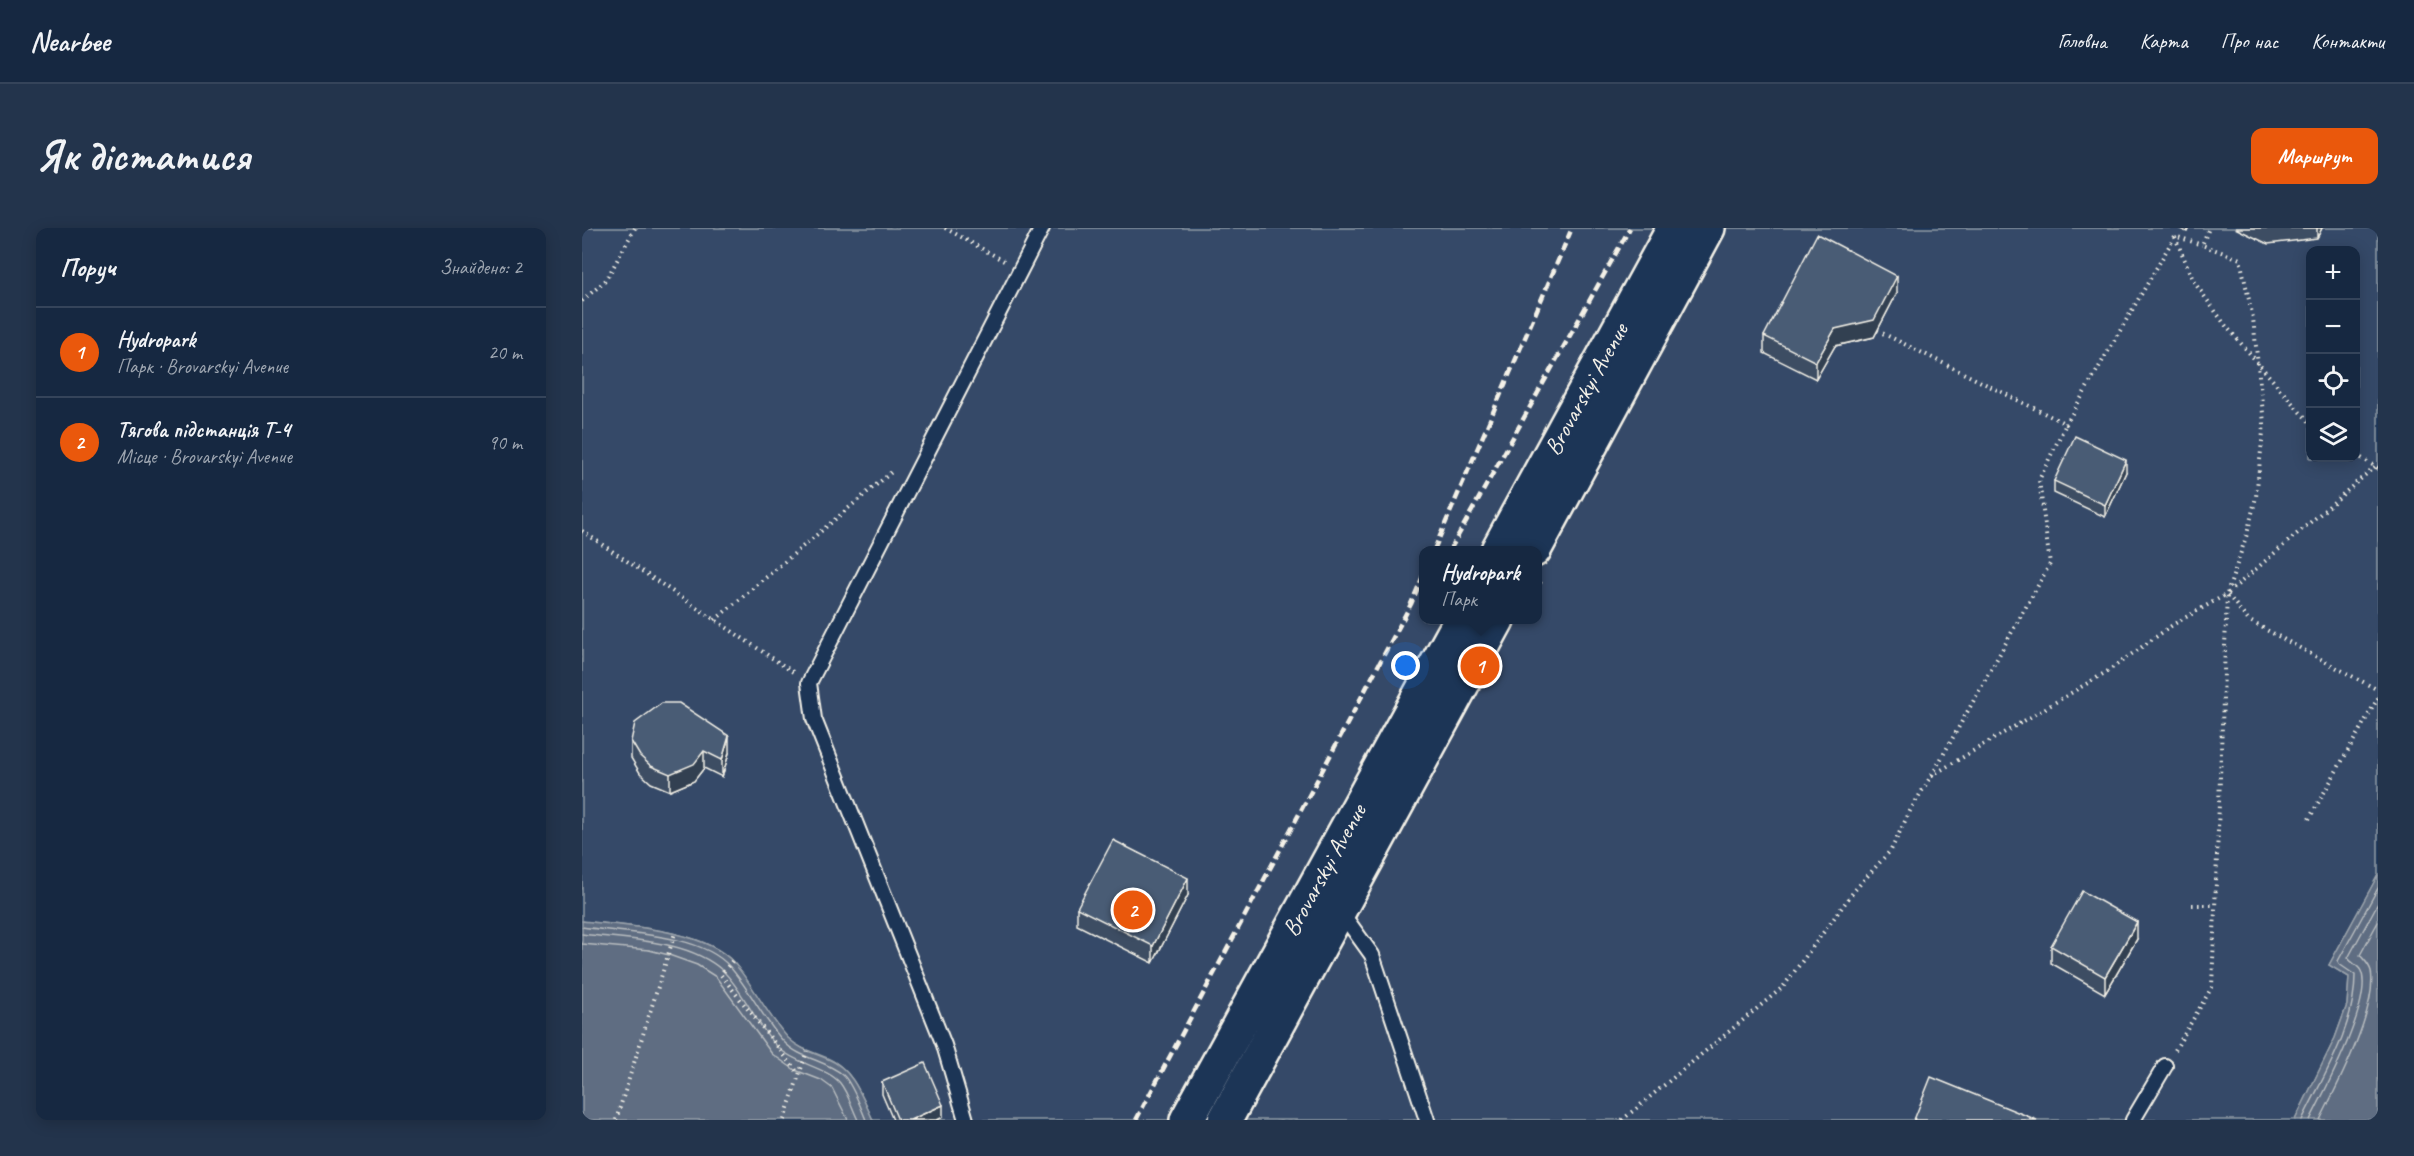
<!DOCTYPE html>
<html lang="uk">
<head>
<meta charset="utf-8">
<style>
	:root { --surface:#162841; --page:#23344c; --text:#f1f3f6; --muted:#9ea6b1; --line:#35445a; --accent:#ea580c }
	body { margin:0; font-family:Caveat,sans-serif; background:var(--page); color:var(--text) }
	.controls { position:absolute; right:18px; top:18px; display:grid; overflow:hidden; border-radius:12px; box-shadow:0 3px 15px #0003 }
	.controls button { width:54px; height:54px; display:grid; place-items:center; padding:0; border:0; border-bottom:2px solid var(--line); background:var(--surface); color:var(--text); font:30px sans-serif }
	.you { position:absolute; left:824px; top:438px; width:21px; height:21px; margin:-15px; border:4px solid #fff; border-radius:50%; background:#1a73e8; box-shadow:0 0 0 9px #1a73e833 }
	.badge { display:grid; place-items:center; width:39px; height:39px; border-radius:50%; background:var(--accent); color:#fff; font-size:20px; font-weight:700 }
	.pin { position:absolute; translate:-50% -50%; border:3px solid #fff; box-shadow:0 2px 6px #0006 }
	.popup { position:absolute; left:837px; top:318px; width:123px; height:78px; box-sizing:border-box; display:grid; place-content:center; border-radius:12px; background:var(--surface); filter:drop-shadow(0 2px 4px #0005); font-size:20px; white-space:nowrap; color:var(--muted) }
	.popup b { font-size:22px; color:var(--text) }
	.popup::after { content:''; position:absolute; left:50%; top:100%; margin-left:-12px; border:12px solid transparent; border-top-color:var(--surface) }
	.list { margin:0; padding:0; list-style:none }
	h2 { display:flex; justify-content:space-between; align-items:center; height:78px; margin:0; padding:0 24px; font-size:26px }
	h2 small { font-size:20px; font-weight:400; color:var(--muted) }
	.list li { display:grid; grid-template-columns:39px 1fr auto; gap:18px; align-items:center; box-sizing:border-box; height:90px; padding:0 24px; border-top:2px solid var(--line) }
	.list b { display:block; font-size:22px; white-space:nowrap }
	.list p { margin:0; font-size:20px; white-space:nowrap; color:var(--muted) }
	.list em { font-size:20px; font-style:normal; color:var(--muted) }
	.icon { flex:none; width:33px; height:33px; fill:none; stroke:currentColor; stroke-width:2; stroke-linecap:round; stroke-linejoin:round }
	.map { position:relative; flex:none; width:1796px; height:892px; overflow:hidden; border-radius:12px }
	header { display:flex; align-items:center; gap:36px; box-sizing:border-box; height:84px; padding:0 30px; background:var(--surface); border-bottom:2px solid var(--line) }
	header strong { font-size:28px }
	nav { display:flex; gap:33px; margin-inline-start:auto; font-size:21px }
	.intro { display:flex; align-items:center; justify-content:space-between; box-sizing:border-box; height:144px; padding:0 36px }
	h1 { margin:0; font-size:42px }
	.button { padding:15px 27px; border-radius:12px; background:var(--accent); color:#fff; font-size:21px; font-weight:700 }
	main { display:flex; gap:36px; padding:0 36px }
	aside { flex:1; background:var(--surface); border-radius:12px; box-shadow:0 3px 15px #0003 }
	.map>svg:first-child { display:block }
</style>
</head>
<body>
<header>
<strong>Nearbee</strong>
<nav><a>Головна</a><a>Карта</a><a>Про нас</a><a>Контакти</a></nav>
</header>
<div class="intro"><h1>Як дістатися</h1><a class="button">Маршрут</a></div>
<main>
<aside>
<h2>Поруч<small>Знайдено: 2</small></h2>
<ul class="list">
<li><span class="badge">1</span><div><b>Hydropark</b><p>Парк · Brovarskyi Avenue</p></div><em>20 m</em></li>
<li><span class="badge">2</span><div><b>Тягова підстанція Т-4</b><p>Місце · Brovarskyi Avenue</p></div><em>90 m</em></li>
</ul>
</aside>
<div class="map">
<svg width="1796" height="892" viewBox="0 0 1796 892">
	<rect width="100%" height="100%" fill="#1d3557"/>
	<filter id="ink" filterUnits="userSpaceOnUse"><feTurbulence type="fractalNoise" baseFrequency=".0167" numOctaves="2"/><feDisplacementMap in="SourceGraphic" scale="12" xChannelSelector="R" yChannelSelector="G"/><feConvolveMatrix kernelMatrix="1 2 1 2 8 2 1 2 1" color-interpolation-filters="sRGB"/></filter>
	<g filter="url(#ink)">
		<path fill="#354a67" stroke="#949ea8" stroke-width="1.5" fill-rule="evenodd" d="M 0,0 L 1796,0 L 1796,647 L 1747,737 L 1767,749 L 1765,777 L 1753,810 L 1713,892 L 291,892 C 280,870 273,846 251,833 C 236,824 218,823 206,810 C 185,787 171,758 152,735 C 124,701 42,698 0,693 ZM 1728,22 L 1774,22 L 1774,230 L 1728,230 ZM 841,322 L 955,322 L 955,392 L 841,392 Z"/>
		<path fill="#5e6d82" stroke="#9aa2ab" stroke-width="1.5" d="M 1796,647 L 1796,892 L 1713,892 L 1753,810 L 1765,777 L 1767,749 L 1747,737 Z
			M 0,693 C 42,698 123,701 152,735 C 172,758 185,787 206,810 C 217,821 232,825 246,831 C 271,841 280,869 291,892 L 0,892 Z"/>
		<g fill="none" stroke-linecap="round" stroke-linejoin="round">
			<path stroke="#b8bcbf" stroke-width="1.5" d="M 0,699 C 42,705 119,705 148,739 C 168,762 181,791 202,814 C 218,831 244,832 261,847 C 270,855 279,880 284,892
				M 0,706 C 44,712 106,711 141,743 C 162,763 176,801 198,821 C 214,836 246,840 258,855 C 266,865 270,880 276,892
				M 0,716 L 67,722 L 87,727 L 115,737 L 134,749 L 190,826 L 213,842 L 239,852 L 250,860 L 266,892
				M 1720,892 C 1742,847 1773,799 1773,747 L 1757,736 L 1756,733 L 1796,660
				M 1728,892 C 1742,864 1792,771 1779,743 C 1776,737 1769,735 1766,730 L 1796,675
				M 1738,892 C 1755,858 1796,780 1789,743 C 1787,736 1782,732 1778,727 L 1796,694"/>
			<g stroke="#f4f1e8" stroke-width="18">
				<path id="lane" d="M 759,684 L 790,727 L 845,892
					M 384,892 L 362,817 L 232,491 L 227,455 L 460,0
					M 1551,892 L 1583,838"/>
			</g>
			<g stroke="#f4f1e8" stroke-width="38">
				<path id="primary" d="M 916,322 L 1092,0
					M 952,322 L 1126,0
					M 605,892 L 879,392
					M 643,892 L 915,392"/>
			</g>
			<path stroke="#f4f1e8" stroke-width="4" stroke-dasharray="1.5 4.5" stroke-linecap="butt" d="M 363,0 L 422,33
				M 1593,9 L 1612,54 L 1644,98 L 1718,184 L 1728,194
				M 0,73 L 24,52 L 53,0
				M 1290,100 L 1484,196 L 1593,8 L 1620,17
				M 1774,227 L 1796,240
				M 0,303 L 211,444
				M 955,360 L 961,350
				M 1646,367 L 1666,392 L 1796,462
				M 133,392 L 312,242
				M 1350,547 L 1468,336 L 1457,252 L 1484,196
				M 1727,591 L 1796,470
				M 1610,677 L 1633,677
				M 150,733 L 139,747 L 217,846
				M 1593,822 L 1630,759 L 1645,366 L 1796,236
				M 34,892 L 93,705
				M 202,892 L 225,823
				M 1040,892 L 1201,759 L 1272,663 L 1309,622 L 1328,583 L 1349,548 L 1526,443 L 1592,396 L 1645,366 L 1665,306 L 1674,269 L 1682,195 L 1671,90 L 1658,31 L 1620,17 L 1627,0"/>
			<use href="#lane" stroke="#1d3557" stroke-width="14"/>
			<use href="#primary" stroke="#1d3557" stroke-width="33"/>
			<path stroke="#f4f1e8" stroke-width="4.5" stroke-dasharray="9 4.5" stroke-linecap="butt" d="M 852,322 L 990,0
				M 868,322 L 1048,0
				M 554,892 L 829,376 L 841,348"/>
		</g>
		<path fill="#3e4e64" stroke="#f4f1e8" stroke-width="1.5" d="M 1596,0 L 1607,0 L 1605,4 Z
			M 1653,0 L 1740,0 L 1735,10 L 1686,16 Z
			M 1315,65 L 1292,109 L 1253,118 L 1234,151 L 1182,125 L 1182,108 Z
			M 1544,244 L 1523,289 L 1472,265 L 1472,253 Z
			M 49,513 L 147,525 L 140,549 L 122,540 L 112,553 L 88,563 L 69,555 L 58,545 L 49,530 Z
			M 606,667 L 571,735 L 495,697 L 495,680 Z
			M 1555,711 L 1523,766 L 1469,735 L 1469,718 Z
			M 300,854 L 361,889 L 355,892 L 311,892 L 300,866 Z"/>
		<path fill="#324051" stroke="#f4f1e8" stroke-width="1.5" d="M 1735,0 L 1740,0 L 1735,10 Z
			M 1315,48 L 1315,65 L 1292,109 L 1253,118 L 1234,151 L 1234,134 L 1253,101 Z
			M 1544,232 L 1544,244 L 1523,289 L 1523,277 Z
			M 147,508 L 147,525 L 140,549 L 140,532 Z
			M 122,523 L 122,540 L 112,553 L 88,563 L 88,546 Z
			M 606,650 L 606,667 L 571,735 L 571,718 Z
			M 1555,694 L 1555,711 L 1523,766 L 1523,749 Z
			M 361,877 L 361,889 L 355,892 L 328,892 Z"/>
		<path fill="#485b74" stroke="#f4f1e8" stroke-width="1.5" d="M 1235,6 L 1315,48 L 1292,92 L 1253,101 L 1234,134 L 1182,108 Z
			M 1493,208 L 1544,232 L 1523,277 L 1472,253 Z
			M 80,475 L 97,475 L 147,508 L 140,532 L 122,523 L 112,536 L 88,546 L 69,538 L 58,528 L 49,513 L 53,495 Z
			M 531,612 L 606,650 L 571,718 L 495,680 Z
			M 1500,663 L 1555,694 L 1523,749 L 1469,718 Z
			M 343,835 L 361,877 L 328,892 L 316,892 L 300,854 Z
			M 1349,849 L 1455,892 L 1332,892 Z"/>
	</g>
	<g text-anchor="middle" dominant-baseline="central" stroke-width="5" stroke-linejoin="round" paint-order="stroke">
		<g font-size="24" fill="#f4f1e8" stroke="#1d3557">
			<text transform="translate(1004 161) rotate(-61)">Brovarskyi Avenue</text>
			<text transform="translate(742 642) rotate(-61)">Brovarskyi Avenue</text>
		</g>
	</g>
</svg>
<div class="controls">
<button>+</button>
<button>−</button>
<button><svg class="icon" aria-label="locate" viewBox="0 0 24 24"><circle cx="12" cy="12" r="6"/><path d="M12 2v4M12 18v4M2 12h4M18 12h4"/></svg></button>
<button><svg class="icon" aria-label="layers" viewBox="0 0 24 24"><path d="M12 4l9 5-9 5-9-5zM3 14l9 5 9-5"/></svg></button>
</div>
<div class="you"></div>
<div class="pin badge" style="left:898px;top:438px">1</div>
<div class="popup"><b>Hydropark</b>Парк</div>
<div class="pin badge" style="left:551px;top:682px">2</div>
</div>
</main>
</body>
</html>
